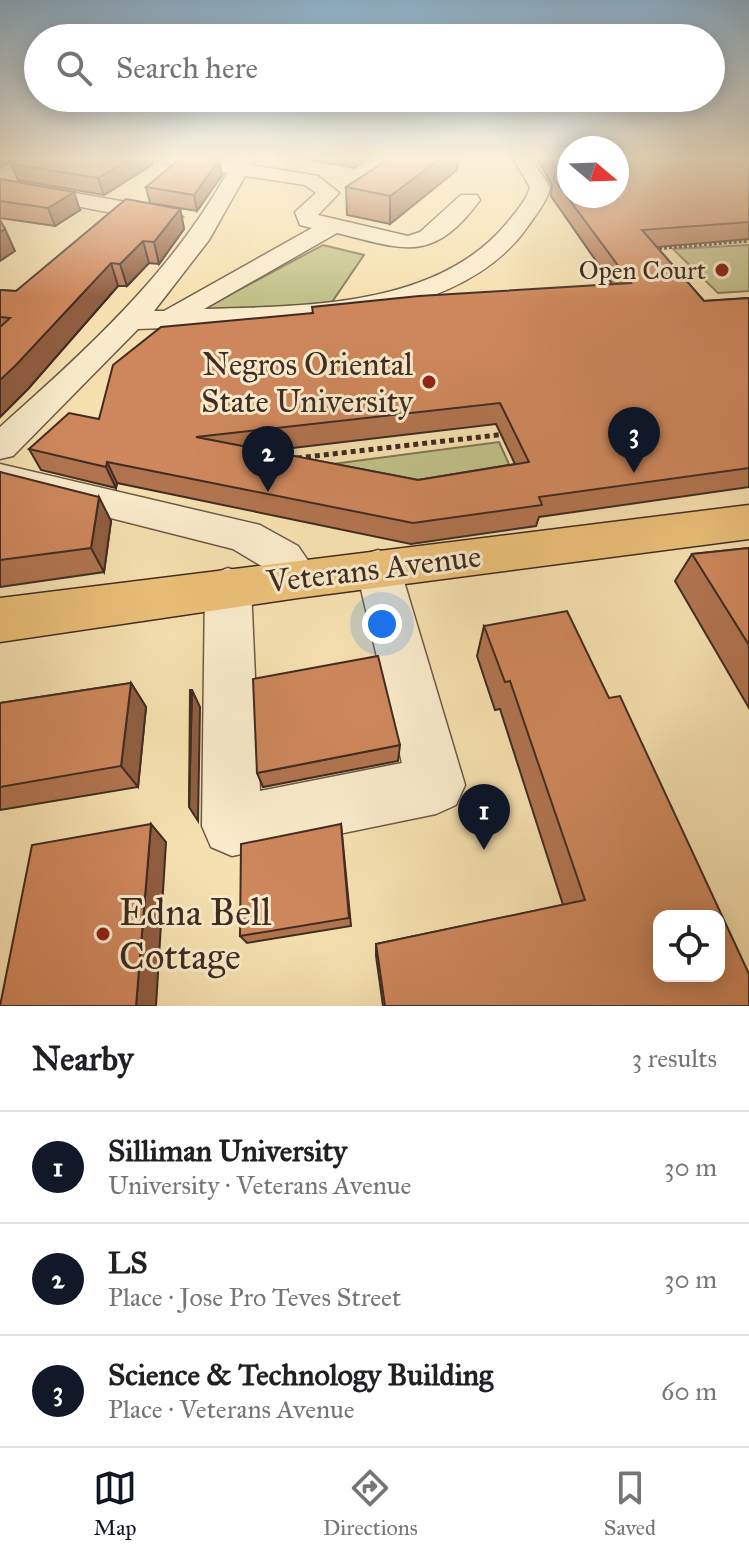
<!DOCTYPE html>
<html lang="en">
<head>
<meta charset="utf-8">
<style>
	:root { --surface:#fff; --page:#f2f2f2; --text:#202124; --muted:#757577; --line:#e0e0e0; --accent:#111827 }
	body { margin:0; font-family:"IM FELL Great Primer",serif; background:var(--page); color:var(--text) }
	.controls { position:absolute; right:24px; bottom:24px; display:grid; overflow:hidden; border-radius:16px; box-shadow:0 4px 20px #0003 }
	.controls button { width:72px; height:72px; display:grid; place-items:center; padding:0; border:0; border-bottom:2px solid var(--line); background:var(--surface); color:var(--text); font:40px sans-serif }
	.compass { position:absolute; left:557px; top:136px; width:72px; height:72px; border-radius:50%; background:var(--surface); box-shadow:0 4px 20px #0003; rotate:109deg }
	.you { position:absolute; left:382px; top:624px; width:28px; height:28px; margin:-20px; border:6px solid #fff; border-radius:50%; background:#1a73e8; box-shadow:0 0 0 12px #1a73e833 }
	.badge { display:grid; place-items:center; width:52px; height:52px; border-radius:50%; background:var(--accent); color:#fff; font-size:26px; font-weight:700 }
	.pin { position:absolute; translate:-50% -66px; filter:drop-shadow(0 2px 4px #0008) }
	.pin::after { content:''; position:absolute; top:42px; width:28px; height:24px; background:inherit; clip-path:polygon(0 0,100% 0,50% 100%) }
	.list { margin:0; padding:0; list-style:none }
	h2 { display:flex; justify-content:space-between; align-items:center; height:104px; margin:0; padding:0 32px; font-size:34px }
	h2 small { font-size:26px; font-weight:400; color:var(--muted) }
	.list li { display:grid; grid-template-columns:52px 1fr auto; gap:24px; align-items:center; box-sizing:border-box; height:112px; padding:0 32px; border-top:2px solid var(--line) }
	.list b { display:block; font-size:30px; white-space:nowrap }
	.list p { margin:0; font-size:26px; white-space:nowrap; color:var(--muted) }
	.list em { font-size:26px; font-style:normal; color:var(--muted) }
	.icon { flex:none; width:44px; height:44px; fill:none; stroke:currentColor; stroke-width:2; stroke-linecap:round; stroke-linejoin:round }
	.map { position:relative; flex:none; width:749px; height:1006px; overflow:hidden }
	.search { position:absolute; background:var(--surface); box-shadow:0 4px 20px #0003; left:24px; right:24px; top:24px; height:88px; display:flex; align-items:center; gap:20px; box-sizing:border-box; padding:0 28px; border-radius:44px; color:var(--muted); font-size:30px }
	.sheet { height:440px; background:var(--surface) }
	nav { display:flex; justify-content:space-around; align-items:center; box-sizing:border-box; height:112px; border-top:2px solid var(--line); background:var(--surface); font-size:22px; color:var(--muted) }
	nav a { display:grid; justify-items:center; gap:4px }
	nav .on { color:var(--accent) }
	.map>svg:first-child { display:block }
</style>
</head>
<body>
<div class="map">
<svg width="749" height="1006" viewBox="0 0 749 1006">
	<rect width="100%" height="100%" fill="#f6e0af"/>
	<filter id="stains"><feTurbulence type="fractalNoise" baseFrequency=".0025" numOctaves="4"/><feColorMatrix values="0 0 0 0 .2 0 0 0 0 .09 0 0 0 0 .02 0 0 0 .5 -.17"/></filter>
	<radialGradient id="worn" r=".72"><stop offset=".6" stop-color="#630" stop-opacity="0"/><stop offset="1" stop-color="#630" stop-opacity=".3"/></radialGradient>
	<path fill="#c0c188" stroke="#807656" stroke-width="2" d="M 323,245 L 364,255 L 332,302 L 273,309 L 201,310 Z
		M 749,245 L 749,291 L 718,293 L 673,249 Z
		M 499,442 L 518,484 L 417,501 L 272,472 Z"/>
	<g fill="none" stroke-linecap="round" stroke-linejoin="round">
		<g stroke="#6e5947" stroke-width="3">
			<path id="minor" d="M 154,157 L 199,157 L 233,162 L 236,157 L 254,157 L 251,165 L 318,176 L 339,193 L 318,215 L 408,236 L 420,232 L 461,195 L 477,195 L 480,200 C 432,265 403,249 337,233 L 204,309 C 303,306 437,308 507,223 C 515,213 527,200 530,187 L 512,157 L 530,157 L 550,187 C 548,201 534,217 526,229 C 449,335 255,324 138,329 L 13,456 L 0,459 L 0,427 C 85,351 171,274 227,173 L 163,163 ZM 245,176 L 305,185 L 316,193 L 295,212 L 300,225 L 312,228 L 164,311 L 154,311 L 209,240 Z
				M 0,180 L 172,210 L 183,217 L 172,224 L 0,192 Z
				M 0,464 L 260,525 L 298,546 L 320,578 L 314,591 L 298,596 L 282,591 L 268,570 L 233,549 L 0,490 Z
				M 378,550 L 394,555 L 400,568 L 465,785 L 456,805 L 436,814 L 232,856 L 211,847 L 202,826 L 205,587 L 212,574 L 228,568 L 244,574 L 251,587 L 260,791 L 402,763 L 356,568 L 362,555 Z"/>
		</g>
		<g stroke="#402c24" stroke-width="3">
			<path id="major" d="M 749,505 L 749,539 L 298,598 L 0,642 L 0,598 Z"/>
		</g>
		<path stroke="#402c24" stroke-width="3" stroke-dasharray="3 2" stroke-linecap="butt" d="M 654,249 L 749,241"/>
		<path stroke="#402c24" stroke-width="5" stroke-dasharray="5 4" stroke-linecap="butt" d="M 297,458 L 506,434"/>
		<use href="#minor" fill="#f9ebcb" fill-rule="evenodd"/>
		<use href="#major" fill="#ebc078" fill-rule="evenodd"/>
	</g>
	<path fill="#b1744f" stroke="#402c24" stroke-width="2" fill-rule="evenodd" d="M 21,157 L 151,157 L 153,164 L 104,195 L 18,180 L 11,164 Z
		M 295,157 L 371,157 L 355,168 Z
		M 392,157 L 459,157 L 457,170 L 390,224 L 347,215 L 346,187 Z
		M 536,157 L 749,157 L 749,239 L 657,247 L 704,301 L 749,298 L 749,487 L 539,517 L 536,526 L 411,544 L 117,483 L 116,488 L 41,470 L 29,449 L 99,419 L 312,313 L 612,284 L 551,196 L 552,185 ZM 496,424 L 515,464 L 418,480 L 267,451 Z
		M 222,175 L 197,211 L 150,203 L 146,187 Z
		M 0,179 L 80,210 L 55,226 L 0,218 Z
		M 180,209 L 184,229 L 159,264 L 149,263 L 127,286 L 118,286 L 28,389 L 0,417 L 0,290 L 16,291 Z
		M 0,472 L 111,521 L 104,572 L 0,587 Z
		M 749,548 L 749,708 L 675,581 L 692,554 Z
		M 484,626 L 749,1006 L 383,1006 L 376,956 L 376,944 L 563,905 L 500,709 L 495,710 L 477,656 Z
		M 131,683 L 146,707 L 138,787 L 0,810 L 0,703 Z
		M 400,745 L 398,761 L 263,787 L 257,773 Z
		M 341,824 L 351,926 L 247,943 L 240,936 Z"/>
	<path fill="#905e40" stroke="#402c24" stroke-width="2" d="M 0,157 L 17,157 L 0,168 Z
		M 134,157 L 151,157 L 153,164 L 104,195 L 98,178 Z
		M 355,157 L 371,157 L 355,168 Z
		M 443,157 L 459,157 L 457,170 L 390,224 L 390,196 Z
		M 219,160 L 222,175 L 197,211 L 194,195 Z
		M 74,192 L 80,210 L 55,226 L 48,208 Z
		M 180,209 L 184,229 L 159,264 L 154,242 Z
		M 5,229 L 15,251 L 0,261 L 0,232 Z
		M 143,241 L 149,263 L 127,286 L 120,264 Z
		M 111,263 L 118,286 L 28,389 L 0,417 L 0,380 Z
		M 107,462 L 117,483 L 116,488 L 106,467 Z
		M 99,497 L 111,521 L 104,572 L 91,548 Z
		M 131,683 L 146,707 L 138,787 L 121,766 Z
		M 192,690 L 200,707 L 198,821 L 189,807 Z
		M 151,824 L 166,842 L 156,1006 L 136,1006 Z"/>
	<path fill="#ce875c" stroke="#402c24" stroke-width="2" fill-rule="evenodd" d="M 21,157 L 134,157 L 98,178 L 11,164 Z
		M 182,157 L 198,157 L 219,160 L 194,195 L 146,187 Z
		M 392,157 L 443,157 L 390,196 L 346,187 Z
		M 548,157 L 569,157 L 569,196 L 617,196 L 617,157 L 749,157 L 749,222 L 642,230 L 704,301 L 749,298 L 749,468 L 539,497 L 542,505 L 413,523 L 107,462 L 106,467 L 29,449 L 69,413 L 99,419 L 113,365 L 161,327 L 313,313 L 312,307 L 419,296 L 631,283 L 554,179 L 556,169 ZM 500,403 L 529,462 L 418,480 L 196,437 Z
		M 0,179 L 74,192 L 48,208 L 0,201 Z
		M 126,199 L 180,209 L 154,242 L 143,241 L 120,264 L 111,263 L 16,365 L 0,380 L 0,327 L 10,318 L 0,317 L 0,290 L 16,291 Z
		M 0,220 L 5,229 L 0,232 Z
		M 0,472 L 99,497 L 91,548 L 0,560 Z
		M 749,548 L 749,645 L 692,554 Z
		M 567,611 L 609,698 L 620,696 L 749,974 L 749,1006 L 385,1006 L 376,944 L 585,900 L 510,681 L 505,682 L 484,626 ZM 659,916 L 719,916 L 719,976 L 659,976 Z
		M 378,656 L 400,745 L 257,773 L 253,679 Z
		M 131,683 L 121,766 L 0,787 L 0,703 Z
		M 190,690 L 192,690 L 189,807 Z
		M 151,824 L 136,1006 L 0,1006 L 32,845 Z
		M 341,824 L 349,918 L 240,936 L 241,844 Z"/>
	<linearGradient id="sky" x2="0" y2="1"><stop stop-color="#8cb6d4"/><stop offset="0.53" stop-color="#fbf1db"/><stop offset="1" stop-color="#fbf1db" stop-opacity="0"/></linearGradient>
	<rect width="749" height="298" fill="url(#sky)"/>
	<g fill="#8f2418" stroke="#f9ebcb" stroke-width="3">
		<circle cx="722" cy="270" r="8"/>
		<circle cx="429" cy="382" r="8"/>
		<circle cx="103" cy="934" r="8"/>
	</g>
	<g text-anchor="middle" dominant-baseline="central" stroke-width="6" stroke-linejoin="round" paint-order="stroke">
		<g font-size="26" fill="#402c24" stroke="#f9ebcb" text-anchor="end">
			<text x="706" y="270">Open Court</text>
		</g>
		<g font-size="32" fill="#402c24" stroke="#f9ebcb" text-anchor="end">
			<text x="413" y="364">Negros Oriental<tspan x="413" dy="37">State University</tspan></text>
		</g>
		<g font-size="32" fill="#402c24" stroke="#f9ebcb">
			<text transform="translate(374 569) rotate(-7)">Veterans Avenue</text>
		</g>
		<g font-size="38" fill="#402c24" stroke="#f9ebcb" text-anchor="start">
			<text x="119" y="912">Edna Bell<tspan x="119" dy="44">Cottage</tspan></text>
		</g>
	</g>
	<rect width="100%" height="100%" filter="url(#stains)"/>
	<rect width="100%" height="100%" fill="url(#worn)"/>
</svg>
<div class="controls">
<button><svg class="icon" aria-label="locate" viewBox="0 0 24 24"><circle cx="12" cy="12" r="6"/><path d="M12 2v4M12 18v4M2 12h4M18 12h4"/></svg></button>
</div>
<svg class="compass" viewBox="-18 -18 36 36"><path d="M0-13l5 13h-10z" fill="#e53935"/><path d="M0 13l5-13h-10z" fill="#757577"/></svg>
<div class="you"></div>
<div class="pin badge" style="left:484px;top:850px">1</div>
<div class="pin badge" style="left:268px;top:492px">2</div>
<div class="pin badge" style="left:634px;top:473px">3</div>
<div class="search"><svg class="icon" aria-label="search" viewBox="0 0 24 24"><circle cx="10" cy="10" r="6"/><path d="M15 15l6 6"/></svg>Search here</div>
</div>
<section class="sheet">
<h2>Nearby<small>3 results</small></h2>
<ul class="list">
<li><span class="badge">1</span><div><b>Silliman University</b><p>University · Veterans Avenue</p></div><em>30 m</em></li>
<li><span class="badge">2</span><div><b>LS</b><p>Place · Jose Pro Teves Street</p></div><em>30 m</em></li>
<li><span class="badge">3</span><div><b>Science &amp; Technology Building</b><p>Place · Veterans Avenue</p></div><em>60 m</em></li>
</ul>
</section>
<nav>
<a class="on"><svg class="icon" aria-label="map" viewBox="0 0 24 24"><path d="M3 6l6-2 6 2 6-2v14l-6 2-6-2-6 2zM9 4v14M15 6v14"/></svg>Map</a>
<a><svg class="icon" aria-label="directions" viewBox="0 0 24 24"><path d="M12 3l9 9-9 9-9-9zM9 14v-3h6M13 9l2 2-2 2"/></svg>Directions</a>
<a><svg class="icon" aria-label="saved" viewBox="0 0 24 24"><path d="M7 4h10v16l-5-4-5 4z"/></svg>Saved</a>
</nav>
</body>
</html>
